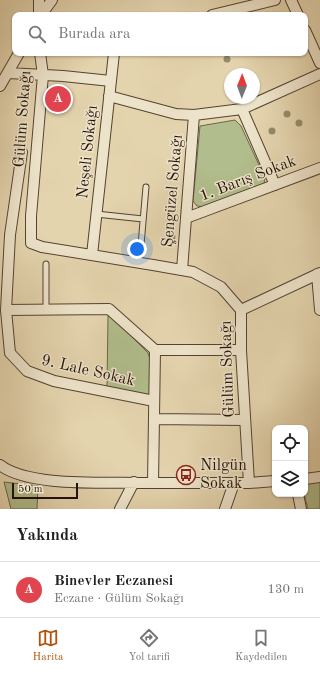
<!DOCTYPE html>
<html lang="tr">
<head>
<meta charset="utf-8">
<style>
	:root { --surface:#fff; --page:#f2f2f2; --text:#202124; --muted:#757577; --line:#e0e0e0; --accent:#b45309 }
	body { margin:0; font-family:"Old Standard TT",serif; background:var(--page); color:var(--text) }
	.controls { position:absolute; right:12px; bottom:12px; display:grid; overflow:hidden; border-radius:8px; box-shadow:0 1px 3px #0004 }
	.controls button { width:36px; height:36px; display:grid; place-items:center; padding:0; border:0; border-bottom:1px solid var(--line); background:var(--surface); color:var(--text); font:20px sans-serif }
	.compass { position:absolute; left:224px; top:68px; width:36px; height:36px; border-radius:50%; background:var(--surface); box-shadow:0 1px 3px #0004; rotate:1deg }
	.scale { position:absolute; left:12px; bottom:10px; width:66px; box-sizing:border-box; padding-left:4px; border:2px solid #231308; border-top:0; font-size:11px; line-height:14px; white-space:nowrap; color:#231308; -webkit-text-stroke:3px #ede3ca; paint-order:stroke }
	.you { position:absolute; left:137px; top:249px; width:14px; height:14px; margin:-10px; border:3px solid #fff; border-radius:50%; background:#1a73e8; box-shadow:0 0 0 6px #1a73e833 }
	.badge { display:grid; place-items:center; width:26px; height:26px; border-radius:50%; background:var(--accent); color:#fff; font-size:13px; font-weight:700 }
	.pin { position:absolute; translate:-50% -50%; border:2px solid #fff; box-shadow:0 1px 4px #0006 }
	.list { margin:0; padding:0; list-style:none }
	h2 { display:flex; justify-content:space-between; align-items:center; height:52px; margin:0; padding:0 16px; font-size:17px }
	h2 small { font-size:13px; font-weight:400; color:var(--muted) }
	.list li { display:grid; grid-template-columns:26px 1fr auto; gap:12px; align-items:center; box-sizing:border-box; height:56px; padding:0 16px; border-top:1px solid var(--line) }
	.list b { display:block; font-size:15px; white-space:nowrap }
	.list p { margin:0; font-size:13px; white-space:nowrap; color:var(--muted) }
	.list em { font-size:13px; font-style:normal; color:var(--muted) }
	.icon { flex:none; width:22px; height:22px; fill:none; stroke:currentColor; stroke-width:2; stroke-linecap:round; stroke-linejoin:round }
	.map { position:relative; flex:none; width:320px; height:509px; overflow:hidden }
	.search { position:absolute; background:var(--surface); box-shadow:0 1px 3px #0004; left:12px; right:12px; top:12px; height:44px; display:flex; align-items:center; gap:10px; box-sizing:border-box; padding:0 14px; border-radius:8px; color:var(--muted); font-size:15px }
	.sheet { height:108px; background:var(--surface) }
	nav { display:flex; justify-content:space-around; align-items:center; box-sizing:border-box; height:56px; border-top:1px solid var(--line); background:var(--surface); font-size:11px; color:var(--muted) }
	nav a { display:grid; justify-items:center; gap:2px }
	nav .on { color:var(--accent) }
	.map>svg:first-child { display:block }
</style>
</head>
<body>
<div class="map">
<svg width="320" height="509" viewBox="0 0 320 509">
	<rect width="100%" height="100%" fill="#e4d4ae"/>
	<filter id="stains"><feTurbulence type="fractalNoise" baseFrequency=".005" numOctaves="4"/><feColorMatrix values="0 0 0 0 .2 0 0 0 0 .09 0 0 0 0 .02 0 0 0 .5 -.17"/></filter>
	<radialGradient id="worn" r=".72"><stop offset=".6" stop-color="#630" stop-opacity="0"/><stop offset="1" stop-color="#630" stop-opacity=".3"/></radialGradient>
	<path fill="#b1bd8c" stroke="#6a684a" d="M 235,120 L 241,126 L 265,178 L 264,184 L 206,207 L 197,206 L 193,201 L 200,126 Z
		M 108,316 L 112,316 L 148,353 L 151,362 L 150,395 L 107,387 Z
		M 320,480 L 320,509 L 308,509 L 304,494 L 305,494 L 305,485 L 310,481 Z
		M 4,482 L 38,486 L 37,509 L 11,509 Z"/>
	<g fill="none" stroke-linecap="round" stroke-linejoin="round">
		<g stroke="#534332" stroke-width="7">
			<path id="lane" d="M 96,214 L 143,219
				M 141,245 L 146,187
				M 46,310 L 46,264"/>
		</g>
		<g stroke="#534332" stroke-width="12">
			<path id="street" d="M 39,0 L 39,15
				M 291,0 L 298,15
				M 41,15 L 52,0
				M 212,15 L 275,0
				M 305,30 L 320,63
				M 40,53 L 43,75 L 31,216 L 31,243 L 42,247 L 153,265 L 193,272 L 221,287 L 241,310 L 241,350 L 249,483
				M 8,73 L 63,76 L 111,81
				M 0,86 L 19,53
				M 109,96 L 176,114 L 194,115 L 242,109 L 320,74
				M 242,109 L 275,185
				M 22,152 L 10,235 L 6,310 L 10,353 L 27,371 L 54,381 L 154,401
				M 186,218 L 320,168
				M 92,255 L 114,53
				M 182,270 L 194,115
				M 317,274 L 320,310
				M 6,310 L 109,309 L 155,350 L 241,350
				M 241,310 L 320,273
				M 154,419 L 245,420
				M 0,465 C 28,487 104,482 140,483 C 176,483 213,483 249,483 L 275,481
				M 305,479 L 320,477
				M 153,483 L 155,350
				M 298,494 L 301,509
				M 120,509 L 134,482
				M 225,509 L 234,483"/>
		</g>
		<use href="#lane" stroke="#ede3ca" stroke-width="5"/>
		<use href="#street" stroke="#ede3ca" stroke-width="10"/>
	</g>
	<g fill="#958a6c">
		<circle cx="227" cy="59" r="3.5"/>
		<circle cx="287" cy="114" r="3.5"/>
		<circle cx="299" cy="123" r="3.5"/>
		<circle cx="272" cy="131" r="3.5"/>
		<circle cx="172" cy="237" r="3.5"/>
	</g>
	<defs>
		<g id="bus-ring" transform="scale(1)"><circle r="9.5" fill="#ede3ca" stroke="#8f2418" stroke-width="1.5"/><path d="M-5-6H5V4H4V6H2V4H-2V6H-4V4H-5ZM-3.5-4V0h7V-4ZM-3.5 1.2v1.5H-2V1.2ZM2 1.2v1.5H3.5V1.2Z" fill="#8f2418"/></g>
	</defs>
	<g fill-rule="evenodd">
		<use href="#bus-ring" x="186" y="475"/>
	</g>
	<g text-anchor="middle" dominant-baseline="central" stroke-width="3" stroke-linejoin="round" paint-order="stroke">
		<g font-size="16" fill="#231308" stroke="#ede3ca">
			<text transform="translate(23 119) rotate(-86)">Gülüm Sokağı</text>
			<text transform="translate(88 152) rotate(-84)">Neşeli Sokağı</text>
			<text transform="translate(248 179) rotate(-21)">1. Barış Sokak</text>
			<text transform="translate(173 191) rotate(-85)">Şengüzel Sokağı</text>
			<text transform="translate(228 369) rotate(-92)">Gülüm Sokağı</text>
			<text transform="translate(88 371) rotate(13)">9. Lale Sokak</text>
		</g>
		<g font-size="16" fill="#231308" stroke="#ede3ca" text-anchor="start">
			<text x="200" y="466">Nilgün<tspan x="200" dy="18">Sokak</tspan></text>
		</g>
	</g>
	<rect width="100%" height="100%" filter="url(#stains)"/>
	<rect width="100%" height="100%" fill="url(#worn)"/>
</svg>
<div class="controls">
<button><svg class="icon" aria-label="locate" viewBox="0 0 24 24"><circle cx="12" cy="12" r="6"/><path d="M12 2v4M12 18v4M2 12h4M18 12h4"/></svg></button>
<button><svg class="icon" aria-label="layers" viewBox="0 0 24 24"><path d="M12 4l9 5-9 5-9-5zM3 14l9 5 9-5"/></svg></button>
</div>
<svg class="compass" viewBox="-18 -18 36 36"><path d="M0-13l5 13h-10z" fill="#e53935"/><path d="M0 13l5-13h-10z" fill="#757577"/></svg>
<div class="scale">50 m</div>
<div class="you"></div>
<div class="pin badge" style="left:58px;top:99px;background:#e0444e">A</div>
<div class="search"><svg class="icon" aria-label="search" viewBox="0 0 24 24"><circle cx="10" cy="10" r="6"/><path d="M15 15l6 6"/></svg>Burada ara</div>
</div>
<section class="sheet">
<h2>Yakında<small></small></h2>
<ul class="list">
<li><span class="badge" style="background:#e0444e">A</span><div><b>Binevler Eczanesi</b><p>Eczane · Gülüm Sokağı</p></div><em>130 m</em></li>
</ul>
</section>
<nav>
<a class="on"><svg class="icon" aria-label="map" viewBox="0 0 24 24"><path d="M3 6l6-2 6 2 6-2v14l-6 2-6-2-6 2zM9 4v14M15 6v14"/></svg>Harita</a>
<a><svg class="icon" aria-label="directions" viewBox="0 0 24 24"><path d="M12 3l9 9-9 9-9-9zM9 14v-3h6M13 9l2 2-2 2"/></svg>Yol tarifi</a>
<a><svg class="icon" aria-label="saved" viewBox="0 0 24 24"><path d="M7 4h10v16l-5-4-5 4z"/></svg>Kaydedilen</a>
</nav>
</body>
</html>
